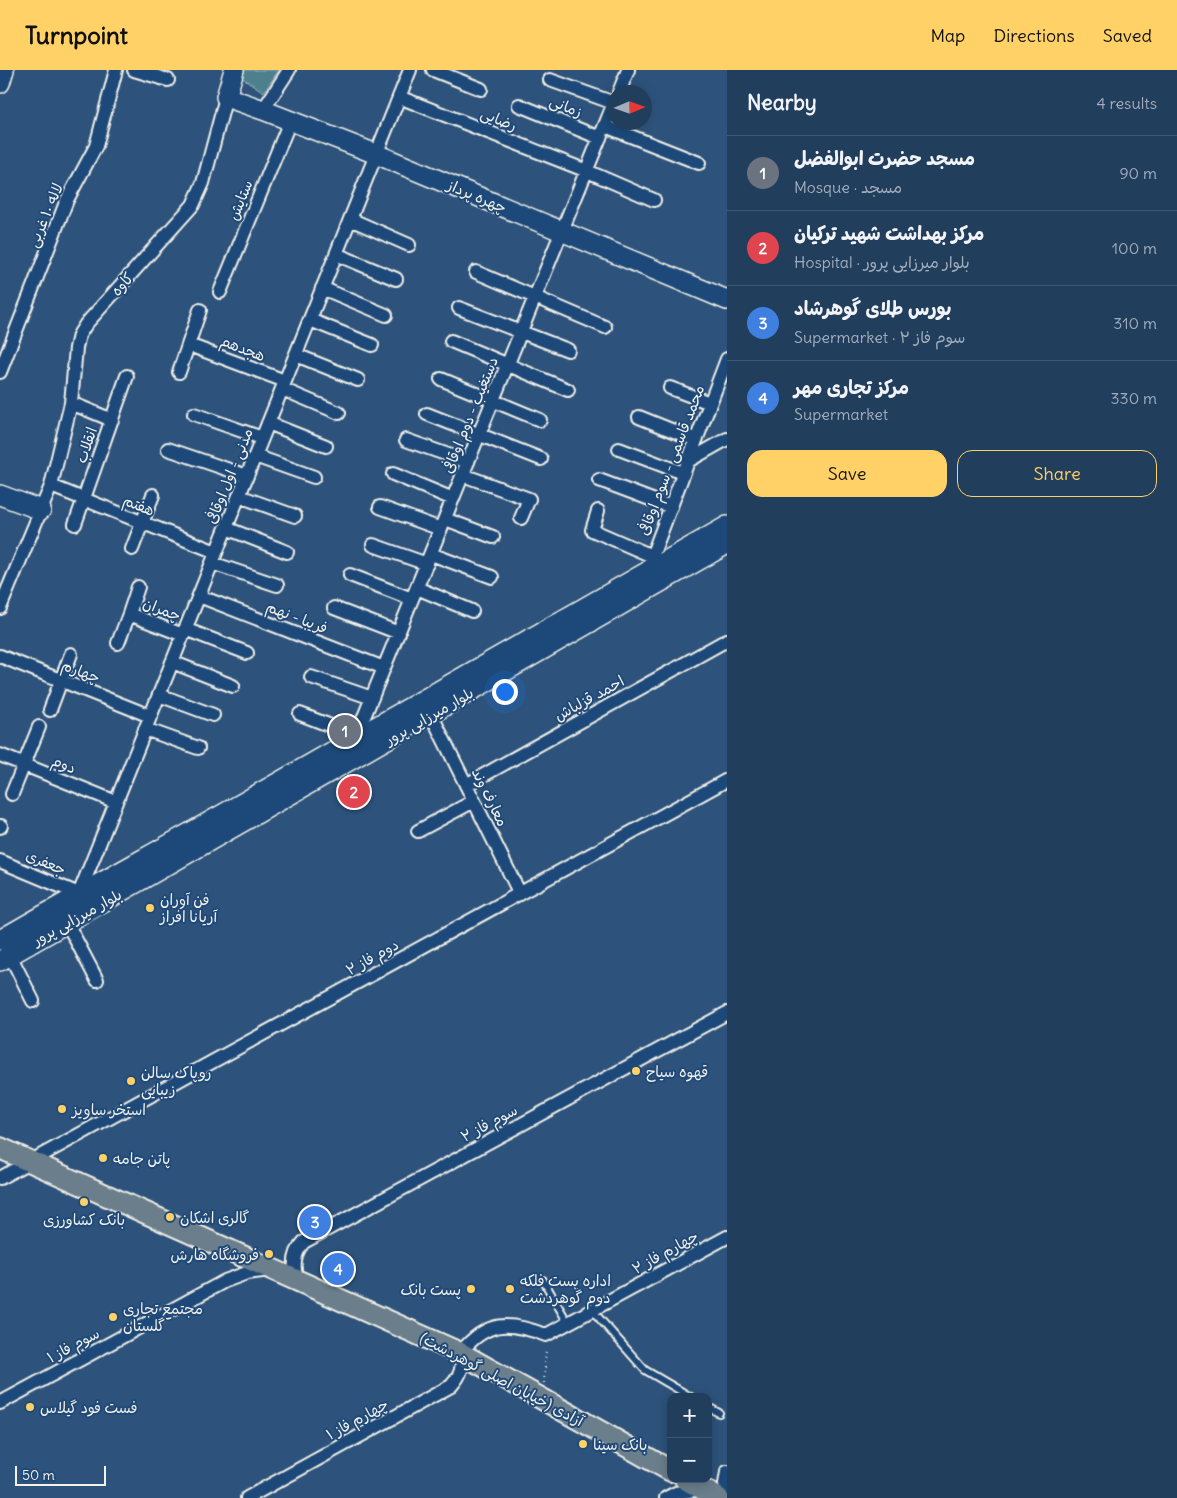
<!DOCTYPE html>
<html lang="en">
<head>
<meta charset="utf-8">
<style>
	:root { --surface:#223e5d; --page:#2e4966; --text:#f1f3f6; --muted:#a2aebc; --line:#3f5772; --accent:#ffd166 }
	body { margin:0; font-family:Delius,"Playpen Sans Arabic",sans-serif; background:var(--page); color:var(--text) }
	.controls { position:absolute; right:15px; bottom:15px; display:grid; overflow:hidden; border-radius:10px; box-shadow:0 2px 12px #0003 }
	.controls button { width:45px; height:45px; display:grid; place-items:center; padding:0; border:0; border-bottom:1px solid var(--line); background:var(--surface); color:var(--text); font:25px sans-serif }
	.compass { position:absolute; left:607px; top:15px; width:45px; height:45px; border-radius:50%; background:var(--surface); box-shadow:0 2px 12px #0003; rotate:88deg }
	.scale { position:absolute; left:15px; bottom:12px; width:91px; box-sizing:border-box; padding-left:5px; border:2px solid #f4f1e8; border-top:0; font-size:14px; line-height:18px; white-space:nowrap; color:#f4f1e8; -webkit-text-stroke:4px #1f4a7a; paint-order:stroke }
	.you { position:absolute; left:504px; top:621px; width:18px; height:18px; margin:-12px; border:4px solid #fff; border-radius:50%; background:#1a73e8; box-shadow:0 0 0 8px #1a73e833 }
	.badge { display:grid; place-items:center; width:32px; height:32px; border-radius:50%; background:var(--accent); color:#fff; font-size:16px; font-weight:700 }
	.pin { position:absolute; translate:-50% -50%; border:2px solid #fff; box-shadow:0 1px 5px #0006 }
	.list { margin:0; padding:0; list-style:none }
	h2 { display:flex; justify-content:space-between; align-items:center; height:65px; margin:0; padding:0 20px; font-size:21px }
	h2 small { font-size:16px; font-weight:400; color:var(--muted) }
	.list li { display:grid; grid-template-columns:32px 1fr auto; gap:15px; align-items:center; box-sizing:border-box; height:75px; padding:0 20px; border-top:1px solid var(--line) }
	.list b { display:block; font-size:19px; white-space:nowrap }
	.list p { margin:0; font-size:16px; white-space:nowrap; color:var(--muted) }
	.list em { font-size:16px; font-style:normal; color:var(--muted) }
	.actions { display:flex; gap:10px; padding:15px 20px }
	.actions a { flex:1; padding:11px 0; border:1px solid var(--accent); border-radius:15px; text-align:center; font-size:18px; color:var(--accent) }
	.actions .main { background:var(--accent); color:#111 }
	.map { position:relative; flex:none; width:727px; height:1428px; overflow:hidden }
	header { display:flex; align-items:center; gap:30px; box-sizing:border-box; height:70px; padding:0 25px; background:var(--accent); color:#111 }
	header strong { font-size:24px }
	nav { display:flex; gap:28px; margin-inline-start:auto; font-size:18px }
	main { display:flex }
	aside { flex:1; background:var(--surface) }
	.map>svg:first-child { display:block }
</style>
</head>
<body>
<header>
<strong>Turnpoint</strong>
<nav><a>Map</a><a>Directions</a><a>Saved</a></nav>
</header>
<main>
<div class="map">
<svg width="727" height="1428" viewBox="0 0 727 1428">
	<rect width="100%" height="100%" fill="#2d537c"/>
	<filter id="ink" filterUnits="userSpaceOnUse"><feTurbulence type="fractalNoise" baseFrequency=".02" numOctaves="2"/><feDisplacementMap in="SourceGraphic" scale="10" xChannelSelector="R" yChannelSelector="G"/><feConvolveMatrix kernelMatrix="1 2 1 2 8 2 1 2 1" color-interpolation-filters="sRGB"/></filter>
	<g filter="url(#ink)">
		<path fill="#4e808d" stroke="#a1b8ba" d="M 243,0 L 279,0 L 264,22 L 241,7 Z"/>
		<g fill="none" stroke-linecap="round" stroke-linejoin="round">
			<g stroke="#f4f1e8" stroke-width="10">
				<path id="lane" d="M 543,1210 L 568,1253
					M 592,1240 L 645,1300 L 691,1327
					M 708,1337 L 719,1343"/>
			</g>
			<g stroke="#f4f1e8" stroke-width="16">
				<path id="street" d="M 134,0 L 168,10
					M 433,0 L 481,19
					M 550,10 L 614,33
					M 619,22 L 628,0
					M 399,27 L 587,101 L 654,130
					M 519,35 L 600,68
					M 263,40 L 289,0
					M 605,56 L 699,93
					M 350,149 L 409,175
					M 336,184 L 396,209
					M 476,202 L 605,257
					M 322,218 L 386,245
					M 220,222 L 290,51
					M 459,238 L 568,280
					M 310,250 L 372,275
					M 451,271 L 568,320
					M 189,275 L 285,311
					M 296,285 L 358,310
					M 0,302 L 67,130 L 96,76 L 116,0
					M 179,302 L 200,240
					M 441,309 L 540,350
					M 670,318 L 710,333
					M 282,319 L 339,343
					M 71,333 L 112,350
					M 194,344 L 262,368
					M 427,344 L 541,389
					M 639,347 L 696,370
					M 268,353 L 326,376
					M 406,370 L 468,392
					M 168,379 L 247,406
					M 619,379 L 683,403
					M 255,386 L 314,407
					M 688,391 L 727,369
					M 393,404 L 453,429
					M 463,405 L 529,429 L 521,448
					M 599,410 L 671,437
					M 51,416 L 216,482
					M 239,426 L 295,446
					M 380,437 L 441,459
					M 598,441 L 592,460 L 652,486
					M 445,449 L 493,467
					M 75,454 L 127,306
					M 226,458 L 287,482
					M 373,475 L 427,494
					M 132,479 L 153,425
					M 431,484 L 492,507
					M 212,493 L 277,515
					M 646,502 L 727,289
					M 350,505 L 412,529
					M 138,517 L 129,544 L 183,565
					M 417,518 L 472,541
					M 199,526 L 384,598
					M 0,538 L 51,416 L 71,333 L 76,278 L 79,265 L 86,254 L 193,135 L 203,113 L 226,27
					M 334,538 L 399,563
					M 185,559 L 247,583
					M 118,573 L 129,544
					M 0,586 L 150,646
					M 172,592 L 233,616
					M 311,607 L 372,628
					M 159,625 L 213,645
					M 50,640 L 71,584
					M 300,644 L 357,666
					M 431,644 L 520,824
					M 145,659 L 198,678
					M 355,669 L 614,33
					M 0,685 L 116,732
					M 466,715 L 727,570
					M 12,724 L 39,657
					M 0,757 L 1,756
					M 418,761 L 474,731
					M 0,791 L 79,824 L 410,0
					M 67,853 L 97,910
					M 10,885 L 33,931
					M 0,1108 L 727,710
					M 297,1211 C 293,1197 293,1183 304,1172 L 727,943
					M 0,1333 L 225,1211 L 247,1203 L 270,1200
					M 727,1402 L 725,1414 L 727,1423
					M 247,1428 L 451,1316 C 461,1305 464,1297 460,1283 C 487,1250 508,1251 546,1265 L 727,1167
					M 666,1428 L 676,1423 L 701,1419"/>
			</g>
			<g stroke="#f4f1e8" stroke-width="22">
				<path id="secondary" d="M 234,0 L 226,27 L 263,40 L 376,84 L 727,230
					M 0,13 L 4,0
					M 0,425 L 41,440
					M 0,870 C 74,827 149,786 223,744 C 392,648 559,552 727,456
					M 0,891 L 727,474"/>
			</g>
			<g stroke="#f4f1e8" stroke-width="24">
				<path id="primary" d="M 0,1078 L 460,1283 L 671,1401
					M 685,1409 L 718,1428"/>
			</g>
			<path stroke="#f4f1e8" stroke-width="2" stroke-dasharray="1 4" stroke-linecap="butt" d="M 544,1313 L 546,1278"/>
			<use href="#lane" stroke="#1f4a7a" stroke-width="6"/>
			<use href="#street" stroke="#1f4a7a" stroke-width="12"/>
			<use href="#secondary" stroke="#1f4a7a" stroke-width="19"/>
			<use href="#primary" stroke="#6b7e8b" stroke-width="20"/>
		</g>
	</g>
	<g fill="#ffd166" stroke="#1f4a7a" stroke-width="2">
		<circle cx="150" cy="838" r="5"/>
		<circle cx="636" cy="1001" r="5"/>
		<circle cx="131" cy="1011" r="5"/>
		<circle cx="62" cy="1039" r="5"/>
		<circle cx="103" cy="1088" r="5"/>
		<circle cx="84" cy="1132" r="5"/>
		<circle cx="170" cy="1147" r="5"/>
		<circle cx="269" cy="1184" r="5"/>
		<circle cx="471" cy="1219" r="5"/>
		<circle cx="510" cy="1219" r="5"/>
		<circle cx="113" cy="1247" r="5"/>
		<circle cx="30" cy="1337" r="5"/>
		<circle cx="583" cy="1374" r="5"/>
	</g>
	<g text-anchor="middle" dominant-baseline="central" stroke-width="4" stroke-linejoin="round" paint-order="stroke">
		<g font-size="15" fill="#f4f1e8" stroke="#1f4a7a">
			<text transform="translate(566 36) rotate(22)">زمانی</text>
			<text transform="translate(499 49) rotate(22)">رضایی</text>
			<text transform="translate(477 126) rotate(23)">چهره پرداز</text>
			<text transform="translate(240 130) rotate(-68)">ستایش</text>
			<text transform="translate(45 145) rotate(-67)">لاله ۱۰ غربی</text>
			<text transform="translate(122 214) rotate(-48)">کاوه</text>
			<text transform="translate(243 278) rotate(21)">هجدهم</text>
			<text transform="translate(470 345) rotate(-68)">دستغیب - دوم اوقافی</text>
			<text transform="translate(86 375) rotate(-71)">انقلاب</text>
			<text transform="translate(671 390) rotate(-69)">محمد قاسمی - سوم اوقافی</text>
			<text transform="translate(229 406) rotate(-68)">مدنی - اول اوقافی</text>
			<text transform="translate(139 435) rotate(22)">هفتم</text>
			<text transform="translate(162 539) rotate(21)">چمران</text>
			<text transform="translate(297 547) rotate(21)">فریبا - نهم</text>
			<text transform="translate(81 601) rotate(21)">چهارم</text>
			<text transform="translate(589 628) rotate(-29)">احمد قزلباش</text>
			<text transform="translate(429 646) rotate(-30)">بلوار میرزایی پرور</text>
			<text transform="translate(64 694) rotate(22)">دوم</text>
			<text transform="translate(490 727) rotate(64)">معارف وند</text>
			<text transform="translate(46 792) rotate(23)">جعفری</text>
			<text transform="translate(77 847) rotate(-29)">بلوار میرزایی پرور</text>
			<text transform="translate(372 887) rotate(-29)">دوم فاز ۲</text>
			<text transform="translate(489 1053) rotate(-28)">سوم فاز ۲</text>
			<text transform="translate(665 1182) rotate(-29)">چهارم فاز ۲</text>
			<text transform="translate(73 1275) rotate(-28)">سوم فاز ۱</text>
			<text transform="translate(502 1309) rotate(28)">آزادی (خیابان اصلی گوهردشت)</text>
			<text transform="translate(357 1349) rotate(-29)">چهارم فاز ۱</text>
		</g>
		<g font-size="15" fill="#f4f1e8" stroke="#1f4a7a" text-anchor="start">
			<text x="160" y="829">فن آوران<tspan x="160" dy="17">آریانا افراز</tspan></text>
			<text x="646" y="1001">قهوه سیاح</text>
			<text x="141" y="1002">روپاک سالن<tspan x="141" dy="17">زیبایی</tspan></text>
			<text x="72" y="1039">استخر ساویز</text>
			<text x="113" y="1088">پاتن جامه</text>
			<text x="180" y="1147">گالری اشکان</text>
			<text x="84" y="1149" text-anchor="middle">بانک کشاورزی</text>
			<text x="259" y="1184" text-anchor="end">فروشگاه هارش</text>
			<text x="520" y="1210">اداره پست فلکه<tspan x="520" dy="17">دوم گوهردشت</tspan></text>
			<text x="461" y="1219" text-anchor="end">پست بانک</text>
			<text x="123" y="1238">مجتمع تجاری<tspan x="123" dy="17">گلستان</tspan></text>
			<text x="40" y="1337">فست فود گیلاس</text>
			<text x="593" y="1374">بانک سینا</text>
		</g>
	</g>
</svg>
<div class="controls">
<button>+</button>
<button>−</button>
</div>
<svg class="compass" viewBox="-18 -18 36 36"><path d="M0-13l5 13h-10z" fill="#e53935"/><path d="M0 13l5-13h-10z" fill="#a2aebc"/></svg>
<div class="scale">50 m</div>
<div class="you"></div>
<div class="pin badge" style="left:345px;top:661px;background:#6b7280">1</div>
<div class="pin badge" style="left:354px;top:722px;background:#e0444e">2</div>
<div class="pin badge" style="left:315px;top:1152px;background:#3f7fe0">3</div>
<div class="pin badge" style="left:338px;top:1199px;background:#3f7fe0">4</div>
</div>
<aside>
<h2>Nearby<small>4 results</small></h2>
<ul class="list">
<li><span class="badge" style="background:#6b7280">1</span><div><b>مسجد حضرت ابوالفضل</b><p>Mosque · مسجد</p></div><em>90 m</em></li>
<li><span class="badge" style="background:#e0444e">2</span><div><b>مرکز بهداشت شهید ترکیان</b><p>Hospital · بلوار میرزایی پرور</p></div><em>100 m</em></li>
<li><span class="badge" style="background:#3f7fe0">3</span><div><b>بورس طلای گوهرشاد</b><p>Supermarket · سوم فاز ۲</p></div><em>310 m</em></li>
<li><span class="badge" style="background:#3f7fe0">4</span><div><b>مرکز تجاری مهر</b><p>Supermarket</p></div><em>330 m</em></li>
</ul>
<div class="actions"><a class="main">Save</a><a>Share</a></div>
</aside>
</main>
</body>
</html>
